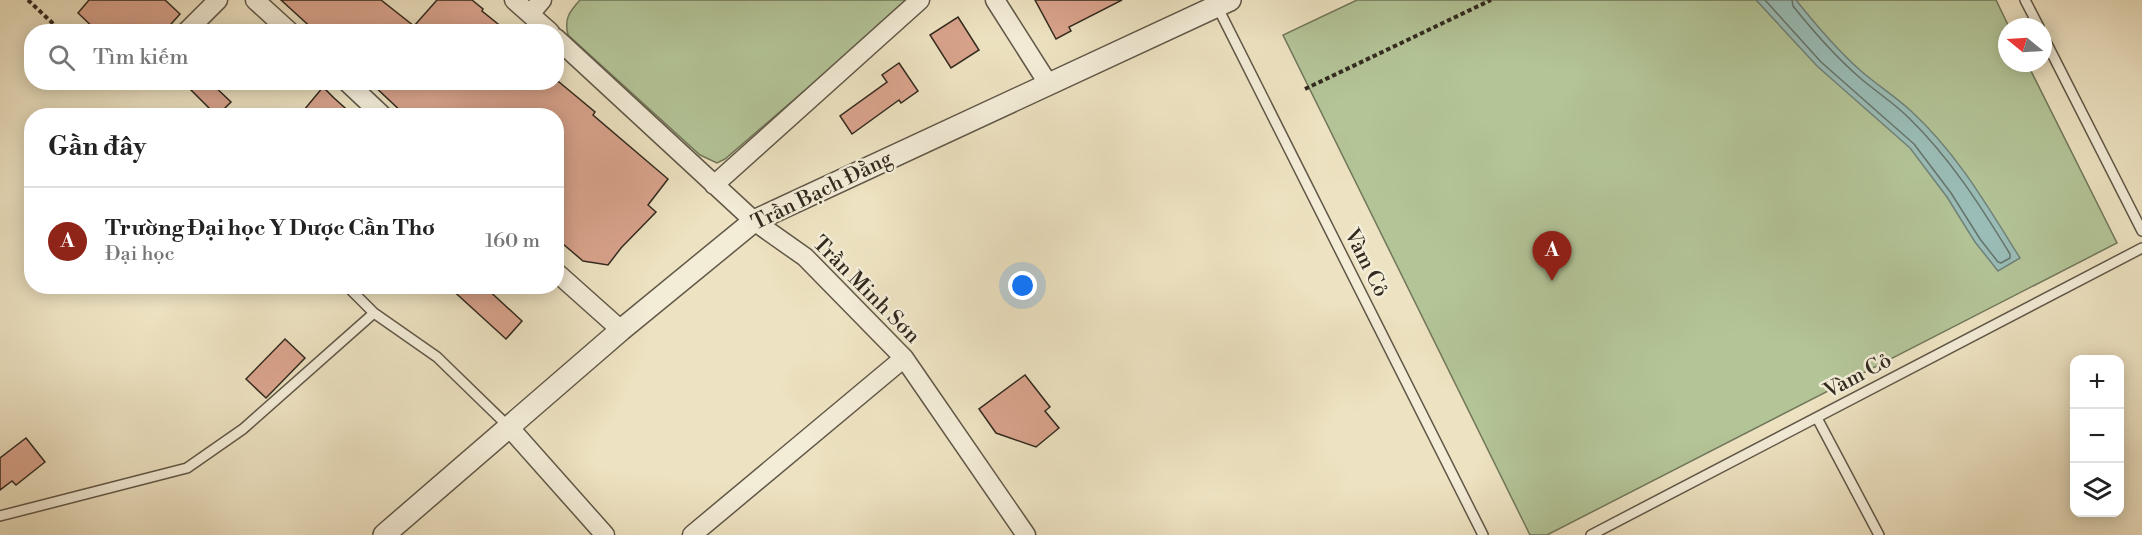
<!DOCTYPE html>
<html lang="vi">
<head>
<meta charset="utf-8">
<style>
	:root { --surface:#fff; --page:#f6f6f6; --text:#222; --muted:#767676; --line:#e0e0e0; --accent:#8f2418 }
	body { margin:0; font-family:"Libre Bodoni",serif; background:var(--page); color:var(--text) }
	.controls { position:absolute; right:18px; bottom:18px; display:grid; overflow:hidden; border-radius:12px; box-shadow:0 3px 15px #0003 }
	.controls button { width:54px; height:54px; display:grid; place-items:center; padding:0; border:0; border-bottom:2px solid var(--line); background:var(--surface); color:var(--text); font:30px sans-serif }
	.compass { position:absolute; left:1998px; top:18px; width:54px; height:54px; border-radius:50%; background:var(--surface); box-shadow:0 3px 15px #0003; rotate:288deg }
	.you { position:absolute; left:1023px; top:286px; width:21px; height:21px; margin:-15px; border:4px solid #fff; border-radius:50%; background:#1a73e8; box-shadow:0 0 0 9px #1a73e833 }
	.badge { display:grid; place-items:center; width:39px; height:39px; border-radius:50%; background:var(--accent); color:#fff; font-size:20px; font-weight:700 }
	.pin { position:absolute; translate:-50% -50px; filter:drop-shadow(0 2px 3px #0008) }
	.pin::after { content:''; position:absolute; top:32px; width:21px; height:18px; background:inherit; clip-path:polygon(0 0,100% 0,50% 100%) }
	.list { margin:0; padding:0; list-style:none }
	h2 { display:flex; justify-content:space-between; align-items:center; height:78px; margin:0; padding:0 24px; font-size:26px }
	h2 small { font-size:20px; font-weight:400; color:var(--muted) }
	.list li { display:grid; grid-template-columns:39px 1fr auto; gap:18px; align-items:center; box-sizing:border-box; height:108px; padding:0 24px; border-top:2px solid var(--line) }
	.list b { display:block; font-size:22px; white-space:nowrap }
	.list p { margin:0; font-size:20px; white-space:nowrap; color:var(--muted) }
	.list em { font-size:20px; font-style:normal; color:var(--muted) }
	.icon { flex:none; width:33px; height:33px; fill:none; stroke:currentColor; stroke-width:2; stroke-linecap:round; stroke-linejoin:round }
	.map { position:relative; flex:none; width:2142px; height:535px; overflow:hidden }
	.search { position:absolute; background:var(--surface); box-shadow:0 3px 15px #0003; left:24px; top:24px; width:540px; height:66px; display:flex; align-items:center; gap:15px; box-sizing:border-box; padding:0 21px; border-radius:24px; color:var(--muted); font-size:22px }
	.panel { position:absolute; background:var(--surface); box-shadow:0 3px 15px #0003; left:24px; top:108px; width:540px; height:186px; border-radius:24px }
	.map>svg:first-child { display:block }
</style>
</head>
<body>
<div class="map">
<svg width="2142" height="535" viewBox="0 0 2142 535">
	<rect width="100%" height="100%" fill="#ede2c1"/>
	<filter id="stains"><feTurbulence type="fractalNoise" baseFrequency=".00333" numOctaves="4"/><feColorMatrix values="0 0 0 0 .2 0 0 0 0 .09 0 0 0 0 .02 0 0 0 .5 -.17"/></filter>
	<radialGradient id="worn" r=".72"><stop offset=".6" stop-color="#630" stop-opacity="0"/><stop offset="1" stop-color="#630" stop-opacity=".3"/></radialGradient>
	<path fill="#b3c497" stroke="#72775b" stroke-width="1.5" d="M 580,0 L 910,0 L 725,159 L 717,163 L 700,155 L 568,35 C 564,19 569,12 580,0 Z
		M 1357,0 L 1996,0 L 2009,27 L 2007,27 L 2007,63 L 2027,63 L 2117,243 L 1547,535 L 1530,535 L 1283,35 Z"/>
	<path fill="#9abdb7" stroke="#70827a" stroke-width="1.5" d="M 1756,0 L 1796,0 C 1816,25 1837,50 1861,71 C 1877,85 1896,97 1911,111 C 1957,153 1988,207 2020,258 L 1998,271 L 1975,242 L 1947,197 L 1910,148 L 1817,66 Z"/>
	<g fill="none" stroke-linecap="round" stroke-linejoin="round">
		<path stroke="#66746b" stroke-width="1.5" d="M 1765,0 L 1821,62 L 1914,144 L 1951,193 L 1980,239 L 1998,262 L 2001,263 L 2010,258 L 2010,254 C 1980,205 1950,158 1909,118 C 1894,103 1875,91 1859,77 C 1835,56 1813,31 1793,6 L 1792,0"/>
	</g>
	<path fill="#d9a38c" stroke="#322a1f" stroke-width="1.5" d="M 89,0 L 165,0 L 180,14 L 164,32 L 98,32 L 78,13 Z
		M 281,0 L 381,0 L 414,26 L 437,0 L 472,0 L 483,9 L 482,11 L 508,32 L 316,32 Z
		M 1035,0 L 1122,0 L 1069,27 L 1071,31 L 1056,39 Z
		M 958,17 L 979,50 L 951,68 L 930,35 Z
		M 899,63 L 918,91 L 901,103 L 899,100 L 852,134 L 840,116 L 887,82 L 882,75 Z
		M 183,82 L 210,82 L 231,102 L 217,116 Z
		M 370,82 L 559,82 L 595,112 L 593,115 L 668,179 L 648,205 L 656,212 L 621,248 L 608,265 L 583,261 L 556,238 L 556,116 L 406,116 Z
		M 323,87 L 334,98 L 354,116 L 299,116 Z
		M 448,286 L 484,286 L 522,321 L 506,339 Z
		M 285,339 L 305,358 L 266,398 L 246,379 Z
		M 1025,375 L 1050,407 L 1045,411 L 1059,428 L 1036,447 L 996,433 L 979,409 Z
		M 26,438 L 45,462 L 16,485 L 12,481 L 0,490 L 0,458 Z"/>
	<g fill="none" stroke-linecap="round" stroke-linejoin="round">
		<g stroke="#615848" stroke-width="12">
			<path id="service" d="M 2025,0 L 2039,27
				M 1217,6 L 1483,535
				M 2043,36 L 2142,231
				M 347,286 L 374,313 L 437,357 L 509,427
				M 1817,418 L 1879,535
				M 0,516 L 187,468 L 243,429 L 374,313
				M 1591,535 L 2142,248"/>
		</g>
		<g stroke="#615848" stroke-width="21">
			<path id="minor" d="M 255,0 L 290,32
				M 514,0 L 550,32
				M 995,0 L 1049,85
				M 530,14 L 542,0
				M 186,32 L 218,0
				M 556,38 L 754,221 L 805,257 L 904,358 L 1026,535
				M 347,82 L 383,116
				M 714,185 L 920,0
				M 556,272 L 621,330
				M 509,427 L 605,535
				M 692,535 L 904,358"/>
		</g>
		<g stroke="#615848" stroke-width="24">
			<path id="tertiary" d="M 384,535 L 621,330 L 754,221 L 1230,0"/>
		</g>
		<path stroke="#322a1f" stroke-width="4" stroke-dasharray="4.5 3" stroke-linecap="butt" d="M 28,0 L 62,32
			M 1305,89 L 1491,0"/>
		<use href="#service" stroke="#f3ecd7" stroke-width="9"/>
		<use href="#minor" stroke="#f3ecd7" stroke-width="18"/>
		<use href="#tertiary" stroke="#f3ecd7" stroke-width="21"/>
	</g>
	<g text-anchor="middle" dominant-baseline="central" stroke-width="5" stroke-linejoin="round" paint-order="stroke">
		<g font-size="21" fill="#322a1f" stroke="#f3ecd7">
			<text transform="translate(822 191) rotate(-26)">Trần Bạch Đằng</text>
			<text transform="translate(1366 263) rotate(63)">Vàm Cỏ</text>
			<text transform="translate(866 290) rotate(45)">Trần Minh Sơn</text>
			<text transform="translate(1858 376) rotate(-28)">Vàm Cỏ</text>
		</g>
	</g>
	<rect width="100%" height="100%" filter="url(#stains)"/>
	<rect width="100%" height="100%" fill="url(#worn)"/>
</svg>
<div class="controls">
<button>+</button>
<button>−</button>
<button><svg class="icon" aria-label="layers" viewBox="0 0 24 24"><path d="M12 4l9 5-9 5-9-5zM3 14l9 5 9-5"/></svg></button>
</div>
<svg class="compass" viewBox="-18 -18 36 36"><path d="M0-13l5 13h-10z" fill="#e53935"/><path d="M0 13l5-13h-10z" fill="#767676"/></svg>
<div class="you"></div>
<div class="pin badge" style="left:1552px;top:281px">A</div>
<div class="search"><svg class="icon" aria-label="search" viewBox="0 0 24 24"><circle cx="10" cy="10" r="6"/><path d="M15 15l6 6"/></svg>Tìm kiếm</div>
<section class="panel">
<h2>Gần đây<small></small></h2>
<ul class="list">
<li><span class="badge">A</span><div><b>Trường Đại học Y Dược Cần Thơ</b><p>Đại học</p></div><em>160 m</em></li>
</ul>
</section>
</div>
</body>
</html>
